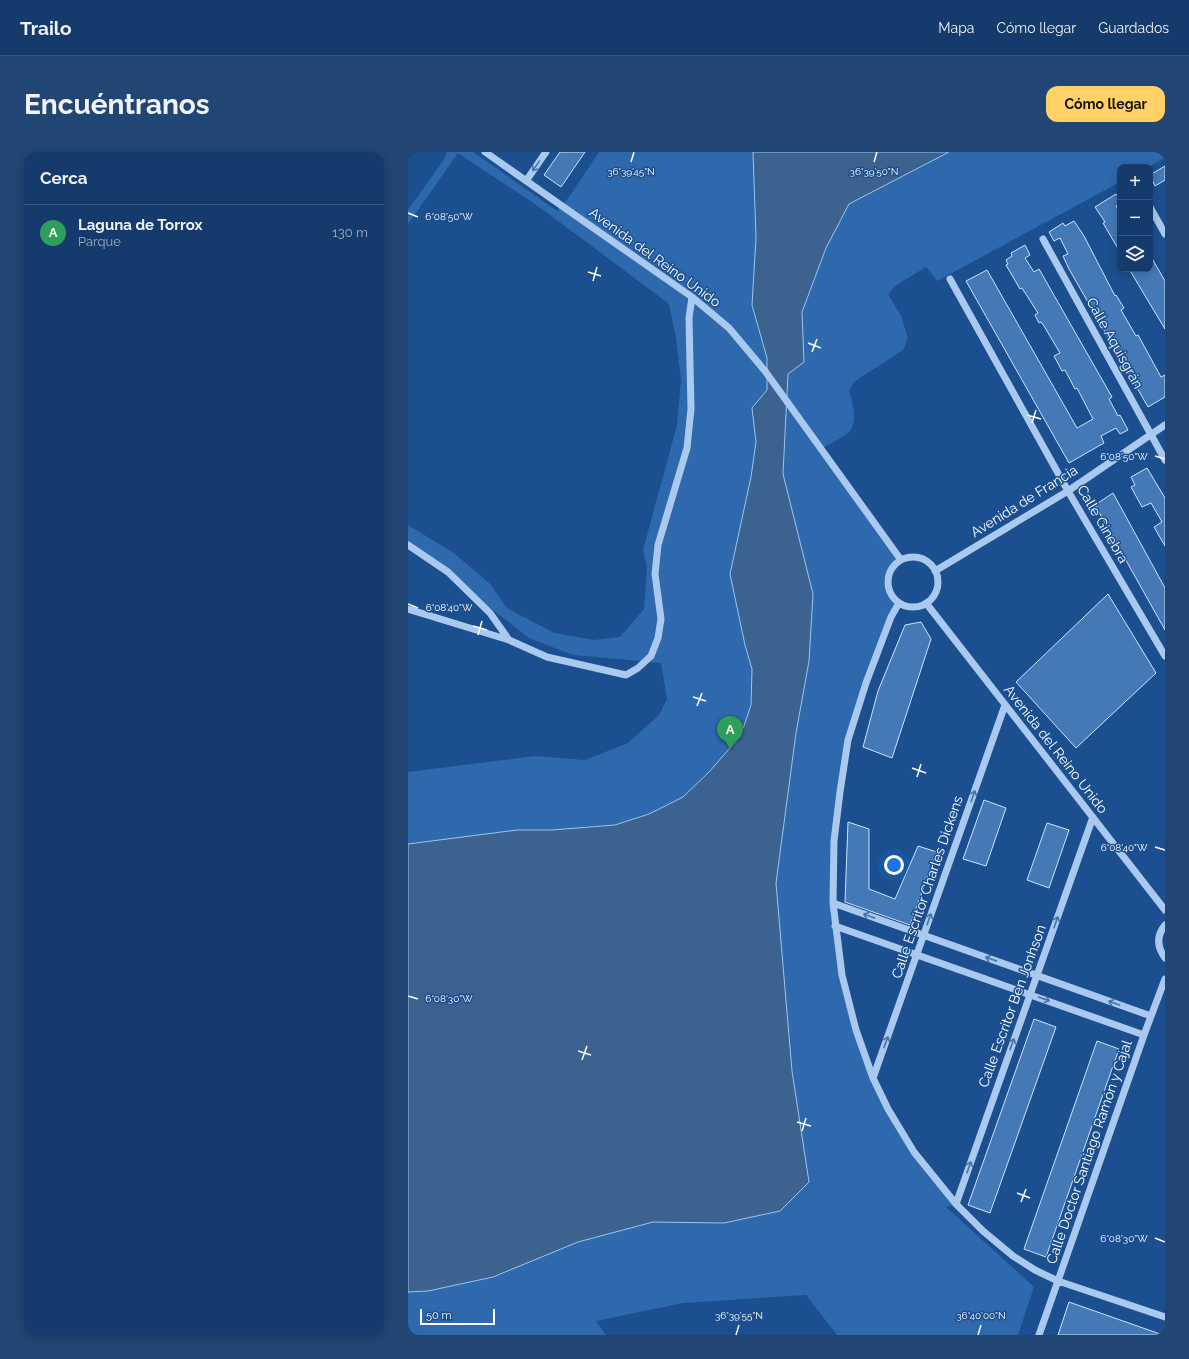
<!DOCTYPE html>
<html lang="es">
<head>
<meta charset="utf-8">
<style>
	:root { --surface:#143b6b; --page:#214673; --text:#f1f3f6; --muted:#9dadc1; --line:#33557e; --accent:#ffd166 }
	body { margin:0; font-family:Raleway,sans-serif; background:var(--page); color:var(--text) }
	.controls { position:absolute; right:12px; top:12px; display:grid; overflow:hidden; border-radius:8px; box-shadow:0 2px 10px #0003 }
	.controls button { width:36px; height:36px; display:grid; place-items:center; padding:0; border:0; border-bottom:1px solid var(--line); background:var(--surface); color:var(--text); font:20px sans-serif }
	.scale { position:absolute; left:12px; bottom:10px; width:75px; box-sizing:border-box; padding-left:4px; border:2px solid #fff; border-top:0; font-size:11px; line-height:14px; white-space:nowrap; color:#fff; -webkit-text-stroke:3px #1b4f8f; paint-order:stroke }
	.you { position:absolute; left:486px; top:713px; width:14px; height:14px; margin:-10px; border:3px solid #fff; border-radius:50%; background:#1a73e8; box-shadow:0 0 0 6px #1a73e833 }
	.badge { display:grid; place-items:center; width:26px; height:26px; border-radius:50%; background:var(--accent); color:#fff; font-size:13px; font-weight:700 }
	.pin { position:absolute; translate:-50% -33px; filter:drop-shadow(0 1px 2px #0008) }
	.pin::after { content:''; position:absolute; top:21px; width:14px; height:12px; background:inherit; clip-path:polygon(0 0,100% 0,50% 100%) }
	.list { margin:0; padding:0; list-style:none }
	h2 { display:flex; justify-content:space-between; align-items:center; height:52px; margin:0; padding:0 16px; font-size:17px }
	h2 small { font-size:13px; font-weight:400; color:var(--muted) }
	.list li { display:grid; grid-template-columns:26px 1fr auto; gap:12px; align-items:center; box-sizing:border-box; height:56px; padding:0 16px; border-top:1px solid var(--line) }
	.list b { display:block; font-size:15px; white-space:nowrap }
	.list p { margin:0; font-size:13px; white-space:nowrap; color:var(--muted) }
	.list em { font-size:13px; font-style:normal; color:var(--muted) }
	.icon { flex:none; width:22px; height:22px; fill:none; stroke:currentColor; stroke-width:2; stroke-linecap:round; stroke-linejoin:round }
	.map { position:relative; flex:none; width:757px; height:1183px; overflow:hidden; border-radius:12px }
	header { display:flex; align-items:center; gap:24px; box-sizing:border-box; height:56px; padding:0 20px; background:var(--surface); border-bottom:1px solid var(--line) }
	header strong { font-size:19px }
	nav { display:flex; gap:22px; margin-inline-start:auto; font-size:14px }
	.intro { display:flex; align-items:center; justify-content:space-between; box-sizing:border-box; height:96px; padding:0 24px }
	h1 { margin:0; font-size:28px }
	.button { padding:10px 18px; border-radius:12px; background:var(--accent); color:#111; font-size:14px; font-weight:700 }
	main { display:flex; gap:24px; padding:0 24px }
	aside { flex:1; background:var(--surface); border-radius:12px; box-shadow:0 2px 10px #0003 }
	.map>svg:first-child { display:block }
</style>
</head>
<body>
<header>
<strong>Trailo</strong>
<nav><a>Mapa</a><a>Cómo llegar</a><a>Guardados</a></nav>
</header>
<div class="intro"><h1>Encuéntranos</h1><a class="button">Cómo llegar</a></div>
<main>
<aside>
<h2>Cerca<small></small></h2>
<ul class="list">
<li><span class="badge" style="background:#2e9e5b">A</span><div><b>Laguna de Torrox</b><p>Parque</p></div><em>130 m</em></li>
</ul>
</aside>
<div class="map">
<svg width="757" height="1183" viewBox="0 0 757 1183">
	<rect width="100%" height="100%" fill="#1b4f8f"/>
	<path fill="#2e69ad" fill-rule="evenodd" d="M 39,0 L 65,0 L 149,59 L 161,45 L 191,0 L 757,0 L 757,6 L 740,15 L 712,15 L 712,30 L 529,129 L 518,115 L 487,134 L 480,142 L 493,164 L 500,186 L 495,198 L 447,229 L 441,238 C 444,249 450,268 442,279 C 438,284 421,292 415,296 L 492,407 C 478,423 482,436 491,453 L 470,490 L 441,589 L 427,681 L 425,750 L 435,823 L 463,925 L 507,1001 L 549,1052 L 538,1055 L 626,1135 L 610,1183 L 429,1183 L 398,1143 L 275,1151 L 188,1169 L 198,1183 L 0,1183 L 0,620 L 127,604 L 177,608 L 220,591 L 251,563 L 259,547 L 253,511 L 165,503 L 121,486 L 0,392 L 0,373 L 46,401 L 82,432 L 99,456 L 146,481 L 186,488 L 212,485 L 236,457 L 239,415 L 235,398 L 269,273 L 273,228 L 268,186 L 261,152 L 169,83 L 124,50 L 50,1 L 0,72 L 0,58 L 37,6 ZM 208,76 L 278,122 L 286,128 Z"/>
	<path fill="#3c6290" stroke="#9cc4f0" d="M 345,0 L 541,0 L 441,52 L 418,96 L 394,160 L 396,210 L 380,222 L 375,322 L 405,442 L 401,509 L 388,581 L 368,731 L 384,919 L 401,1030 L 372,1059 L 316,1071 L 245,1070 L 170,1090 L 85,1125 L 20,1139 L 0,1140 L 0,692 L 109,678 L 144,678 L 207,673 L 241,662 L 275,645 L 301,620 L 328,589 L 336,574 L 343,553 L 344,517 L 337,493 L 322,422 L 343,325 L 348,290 L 344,256 L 359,238 L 359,206 L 344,153 L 348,86 Z"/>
	<path fill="#4478b7" stroke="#cfe3fa" d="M 152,0 L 177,0 L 153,35 L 136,23 Z
		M 757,14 L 757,28 L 747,34 L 742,23 Z
		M 708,42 L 712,48 L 712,52 L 708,54 L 712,61 L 712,100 L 695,71 L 697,70 L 687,55 Z
		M 666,69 L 676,84 L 707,144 L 708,143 L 716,156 L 713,158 L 728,184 L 730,183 L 753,225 L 757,223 L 757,245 L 740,255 L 661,117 L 655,104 L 660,102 L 652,86 L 646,89 L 641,80 L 655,71 L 657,74 Z
		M 617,93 L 622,103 L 617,106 L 626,120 L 631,117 L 704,245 L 701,247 L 710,264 L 712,263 L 720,278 L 712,282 L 708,276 L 693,284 L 696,291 L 661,311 L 558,129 L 579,118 L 669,276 L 685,267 L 669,236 L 667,237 L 657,218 L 654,219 L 646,204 L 652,201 L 636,174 L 633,170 L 631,171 L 627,163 L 630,161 L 614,136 L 612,137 L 598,113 L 600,112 L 598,108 L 604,104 L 603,101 Z
		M 742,103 L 757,129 L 757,177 L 721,117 L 742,117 Z
		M 739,316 L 757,346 L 757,394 L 746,375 L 754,370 L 743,351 L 734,355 L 723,335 L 727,333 L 723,325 Z
		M 705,341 L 757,436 L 757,478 L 687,353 Z
		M 700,442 L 748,521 L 668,596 L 608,530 Z
		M 513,470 L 523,487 L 484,606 L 455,595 L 470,539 L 497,473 Z
		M 576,648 L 598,656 L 578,714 L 555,707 Z
		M 440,670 L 461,677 L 461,737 L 487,747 L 510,694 L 529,700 L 502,773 L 437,750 Z
		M 639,671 L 661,678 L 641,736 L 619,728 Z
		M 626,867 L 648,875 L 582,1061 L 560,1053 Z
		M 689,889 L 711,897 L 638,1105 L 616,1097 Z
		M 661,1150 L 752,1182 L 752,1183 L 650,1183 Z"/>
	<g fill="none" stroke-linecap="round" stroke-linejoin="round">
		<path stroke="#a9c9ee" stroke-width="7" d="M 77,0 L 284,145 L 321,176 L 357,219 L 493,408
			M 118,29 L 138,0
			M 742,55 L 757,82
			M 635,87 L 757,308
			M 542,127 L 660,339 L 757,504
			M 0,393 L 40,420 L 82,461 L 101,488
			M480 430a25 25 0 1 1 50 0a25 25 0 1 1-50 0Z
			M 527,419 L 660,339 L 757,273
			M 491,451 L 483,465 L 458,531 L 440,588 L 432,640 L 426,689 L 425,751 L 434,823 L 448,878 L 465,926 L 480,957 L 506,1000 L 548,1052 L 575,1079 L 605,1104 L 627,1118 L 650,1129 L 757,1165
			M 518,451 L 757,758
			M 0,457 L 101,488 L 139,505 L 218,523 L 230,516 L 243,504 L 250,486 L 253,467 L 247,422 L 250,393 L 279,296 L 283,257 L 281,166 L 284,145
			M 425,751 L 743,864
			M 757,773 C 748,784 749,795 757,806
			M 427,774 L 736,883
			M 465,926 L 597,553
			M 548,1052 L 685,665
			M 631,1183 L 736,883 L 757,827"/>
	</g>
	<defs><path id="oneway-shaft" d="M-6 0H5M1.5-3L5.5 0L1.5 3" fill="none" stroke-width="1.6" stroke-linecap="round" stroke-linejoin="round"/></defs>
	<g stroke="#4674ac">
		<use href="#oneway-shaft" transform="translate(128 14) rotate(125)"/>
		<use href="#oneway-shaft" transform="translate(565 644) rotate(-71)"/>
		<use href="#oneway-shaft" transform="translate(461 764) rotate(-160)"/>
		<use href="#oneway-shaft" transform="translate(521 767) rotate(-71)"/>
		<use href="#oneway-shaft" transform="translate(648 770) rotate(-71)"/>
		<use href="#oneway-shaft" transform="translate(583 807) rotate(-161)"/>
		<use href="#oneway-shaft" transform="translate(636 847) rotate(19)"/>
		<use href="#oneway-shaft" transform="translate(706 851) rotate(-161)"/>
		<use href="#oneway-shaft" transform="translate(478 890) rotate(-70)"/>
		<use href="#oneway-shaft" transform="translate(604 892) rotate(-71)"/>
		<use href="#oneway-shaft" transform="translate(561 1015) rotate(-71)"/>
	</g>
	<path fill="none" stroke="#fff" stroke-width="1.5" d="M 223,10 L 226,0M 466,10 L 469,0M 0,61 L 10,65M 180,120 L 193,124M 185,129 L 189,115M 400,191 L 413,196M 404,200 L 409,187M 619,263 L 633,267M 624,271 L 628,258M 747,304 L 757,307M 0,452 L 10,456M 65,474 L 79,478M 70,483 L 74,469M 285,545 L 298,549M 289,554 L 294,541M 504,616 L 518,621M 509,625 L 513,612M 747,695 L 757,698M 0,844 L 10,847M 170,899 L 183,903M 174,908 L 179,894M 389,970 L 403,974M 394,979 L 398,966M 609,1041 L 622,1046M 613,1050 L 618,1037M 747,1086 L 757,1090M 328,1183 L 331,1173M 570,1183 L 573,1173"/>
	<g text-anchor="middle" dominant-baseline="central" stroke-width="3" stroke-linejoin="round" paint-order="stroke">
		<g font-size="14" fill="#fff" stroke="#1b4f8f">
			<text transform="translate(247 105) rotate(36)">Avenida del Reino Unido</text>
			<text transform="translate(707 191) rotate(61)">Calle Aquisgrán</text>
			<text transform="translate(616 349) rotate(-32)">Avenida de Francia</text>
			<text transform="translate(695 372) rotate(60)">Calle Ginebra</text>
			<text transform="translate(648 597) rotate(52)">Avenida del Reino Unido</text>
			<text transform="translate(519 735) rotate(-71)">Calle Escritor Charles Dickens</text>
			<text transform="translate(604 854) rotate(-70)">Calle Escritor Ben Jonhson</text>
			<text transform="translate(681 1000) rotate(-71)">Calle Doctor Santiago Ramón y Cajal</text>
		</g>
	</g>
	<g font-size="10" text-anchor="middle" fill="#fff" stroke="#1b4f8f" stroke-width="3" stroke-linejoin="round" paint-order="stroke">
		<text x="223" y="23">36°39'45"N</text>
		<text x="466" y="23">36°39'50"N</text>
		<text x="41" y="68">6°08'50"W</text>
		<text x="716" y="308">6°08'50"W</text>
		<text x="41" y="459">6°08'40"W</text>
		<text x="716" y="699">6°08'40"W</text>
		<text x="41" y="850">6°08'30"W</text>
		<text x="716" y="1090">6°08'30"W</text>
		<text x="331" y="1167">36°39'55"N</text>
		<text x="573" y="1167">36°40'00"N</text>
	</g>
</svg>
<div class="controls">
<button>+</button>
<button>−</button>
<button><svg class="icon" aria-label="layers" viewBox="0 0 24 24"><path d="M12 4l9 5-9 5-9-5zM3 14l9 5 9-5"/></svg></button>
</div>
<div class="scale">50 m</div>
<div class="you"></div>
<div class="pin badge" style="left:322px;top:597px;background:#2e9e5b">A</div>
</div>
</main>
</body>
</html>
